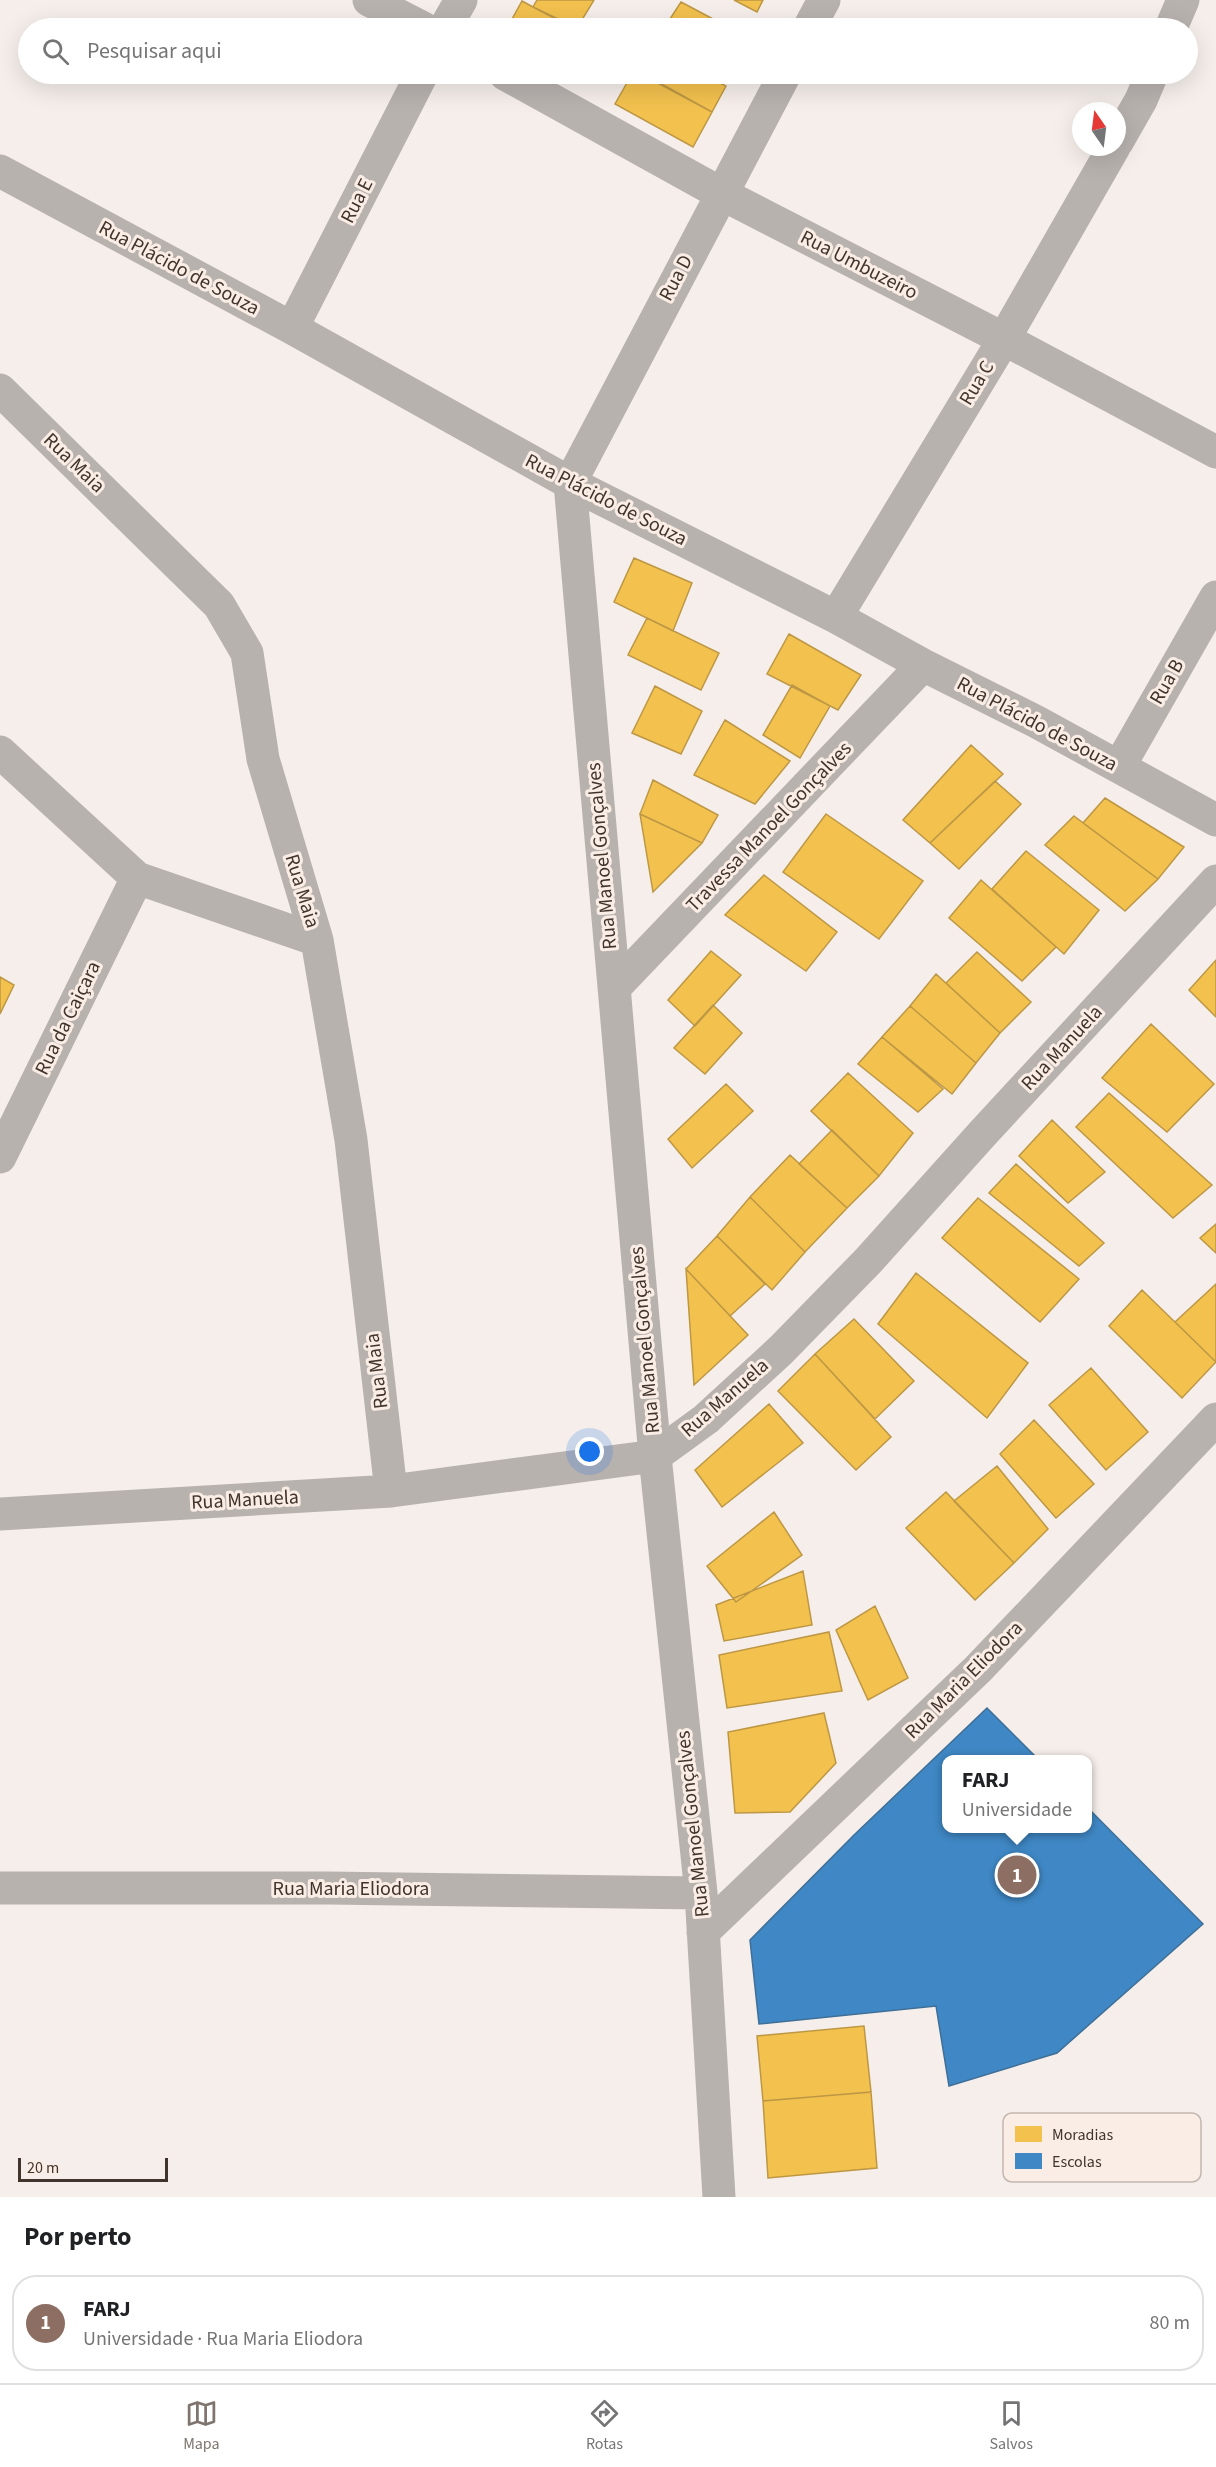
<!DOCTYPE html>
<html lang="pt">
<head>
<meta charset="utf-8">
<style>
	:root { --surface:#fff; --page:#f2f2f2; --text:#202124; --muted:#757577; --line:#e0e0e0; --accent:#7f756e }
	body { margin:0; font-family:"Source Sans 3",sans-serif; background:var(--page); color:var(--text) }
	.compass { position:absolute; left:1072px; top:102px; width:54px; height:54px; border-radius:50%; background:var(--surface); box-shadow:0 6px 24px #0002; rotate:346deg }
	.scale { position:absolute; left:18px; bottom:15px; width:150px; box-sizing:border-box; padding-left:6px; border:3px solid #40342c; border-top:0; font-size:16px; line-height:21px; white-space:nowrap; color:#40342c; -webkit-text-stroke:4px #faede5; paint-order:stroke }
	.you { position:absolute; left:590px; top:1452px; width:21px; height:21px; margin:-15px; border:4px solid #fff; border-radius:50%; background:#1a73e8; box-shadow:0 0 0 9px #1a73e833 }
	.badge { display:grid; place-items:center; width:39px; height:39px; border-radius:50%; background:var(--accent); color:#fff; font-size:20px; font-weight:700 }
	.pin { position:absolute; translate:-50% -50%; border:3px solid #fff; box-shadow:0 2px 6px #0006 }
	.popup { position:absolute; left:942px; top:1755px; width:150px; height:78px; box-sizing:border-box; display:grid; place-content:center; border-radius:12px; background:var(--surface); filter:drop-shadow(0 2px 4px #0005); font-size:20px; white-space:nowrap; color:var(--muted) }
	.popup b { font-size:22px; color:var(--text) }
	.popup::after { content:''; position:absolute; left:50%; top:100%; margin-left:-12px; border:12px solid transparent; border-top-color:var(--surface) }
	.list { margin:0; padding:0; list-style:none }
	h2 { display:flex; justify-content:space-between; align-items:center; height:78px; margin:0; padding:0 24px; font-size:26px }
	h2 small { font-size:20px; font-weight:400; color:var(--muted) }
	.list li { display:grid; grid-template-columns:39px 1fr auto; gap:18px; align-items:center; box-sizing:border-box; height:96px; margin:0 12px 12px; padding:0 12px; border:2px solid var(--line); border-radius:24px }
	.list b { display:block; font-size:22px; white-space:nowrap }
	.list p { margin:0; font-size:20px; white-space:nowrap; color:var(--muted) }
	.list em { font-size:20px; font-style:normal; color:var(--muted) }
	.icon { flex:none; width:33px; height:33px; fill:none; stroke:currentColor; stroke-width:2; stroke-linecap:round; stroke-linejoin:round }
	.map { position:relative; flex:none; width:1216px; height:2197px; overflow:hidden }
	.search { position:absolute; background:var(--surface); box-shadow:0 6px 24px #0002; left:18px; right:18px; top:18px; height:66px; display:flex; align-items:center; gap:15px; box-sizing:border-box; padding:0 21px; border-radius:33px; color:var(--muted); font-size:22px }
	.sheet { height:186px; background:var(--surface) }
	nav { display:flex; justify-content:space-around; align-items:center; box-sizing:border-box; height:84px; border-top:2px solid var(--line); background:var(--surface); font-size:16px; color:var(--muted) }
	nav a { display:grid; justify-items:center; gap:3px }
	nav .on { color:var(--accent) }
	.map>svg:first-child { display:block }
</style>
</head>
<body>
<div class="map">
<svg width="1216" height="2197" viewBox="0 0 1216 2197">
	<rect width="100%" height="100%" fill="#f5eeea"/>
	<path fill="#f2c14e" stroke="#bd9744" stroke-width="1.5" d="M 537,0 L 594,0 L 577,28 L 533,7 Z
		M 734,0 L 763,0 L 757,12 Z
		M 522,1 L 533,7 L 573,28 L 507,28 Z
		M 681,2 L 730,28 L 664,28 Z
		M 563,74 L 577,74 L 574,79 Z
		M 632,74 L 641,74 L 712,112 L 693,147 L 615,104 Z
		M 663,74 L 703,74 L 726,86 L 712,112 L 658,82 Z
		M 634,558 L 692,583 L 673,631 L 614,602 Z
		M 647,618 L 719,653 L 701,690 L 628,655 Z
		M 789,634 L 861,675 L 838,710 L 767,674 Z
		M 792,685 L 830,706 L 800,758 L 763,735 Z
		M 655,686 L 702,711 L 681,754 L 632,733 Z
		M 725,720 L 790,761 L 755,804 L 694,775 Z
		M 971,745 L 1003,774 L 930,843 L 903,820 Z
		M 653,780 L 718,815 L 702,843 L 640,814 Z
		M 995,781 L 1021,804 L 959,869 L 930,843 Z
		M 1105,798 L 1184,847 L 1158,879 L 1083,823 Z
		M 640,814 L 702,843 L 653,892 Z
		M 826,814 L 923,881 L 879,939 L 783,872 Z
		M 1074,816 L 1158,879 L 1125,911 L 1045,845 Z
		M 1026,851 L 1099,910 L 1064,954 L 992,889 Z
		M 764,875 L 837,932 L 806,971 L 725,915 Z
		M 981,880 L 1056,947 L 1022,981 L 949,918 Z
		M 711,951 L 741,975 L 695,1026 L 668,1000 Z
		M 977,952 L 1031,1002 L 1000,1033 L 946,983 Z
		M 1216,960 L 1216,1017 L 1189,990 Z
		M 936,974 L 1000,1033 L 976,1063 L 910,1006 Z
		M 0,977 L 14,985 L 0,1014 Z
		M 713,1005 L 742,1033 L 705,1074 L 674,1048 Z
		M 910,1006 L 976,1063 L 952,1094 L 882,1037 Z
		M 1151,1024 L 1214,1084 L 1167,1132 L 1102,1078 Z
		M 882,1037 L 943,1089 L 918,1112 L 858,1064 Z
		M 848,1073 L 913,1133 L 879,1176 L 811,1111 Z
		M 726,1084 L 753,1111 L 692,1168 L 668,1139 Z
		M 1109,1093 L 1212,1185 L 1173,1218 L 1076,1127 Z
		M 1052,1120 L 1105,1172 L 1068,1203 L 1019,1156 Z
		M 832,1130 L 879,1176 L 847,1208 L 799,1164 Z
		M 790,1155 L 847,1208 L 805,1252 L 750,1197 Z
		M 1016,1164 L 1104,1243 L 1079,1266 L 989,1193 Z
		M 750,1197 L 805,1252 L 772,1290 L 717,1236 Z
		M 978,1198 L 1079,1279 L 1040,1322 L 942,1238 Z
		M 1216,1224 L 1216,1253 L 1200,1238 Z
		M 717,1236 L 765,1284 L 730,1316 L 686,1269 Z
		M 686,1269 L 748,1335 L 694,1385 Z
		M 916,1273 L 1028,1363 L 987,1418 L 878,1324 Z
		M 1216,1284 L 1216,1362 L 1175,1322 Z
		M 1142,1290 L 1216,1362 L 1182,1398 L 1109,1326 Z
		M 854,1319 L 914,1381 L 875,1419 L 815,1354 Z
		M 815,1354 L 891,1437 L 856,1470 L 778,1391 Z
		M 1091,1368 L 1148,1432 L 1106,1470 L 1049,1405 Z
		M 769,1404 L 803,1443 L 722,1507 L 695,1470 Z
		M 1034,1420 L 1094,1484 L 1056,1518 L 1000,1454 Z
		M 997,1466 L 1048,1529 L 1014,1563 L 954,1501 Z
		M 946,1492 L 1014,1563 L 975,1600 L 906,1528 Z
		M 774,1512 L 802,1555 L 736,1602 L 707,1566 Z
		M 803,1571 L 812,1625 L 724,1641 L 716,1605 Z
		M 875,1606 L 908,1678 L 868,1700 L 836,1630 Z
		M 829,1632 L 842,1691 L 727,1708 L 719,1655 Z
		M 824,1713 L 836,1763 L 790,1812 L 735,1813 L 728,1732 Z
		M 864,2026 L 871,2092 L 763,2101 L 757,2036 Z
		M 871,2092 L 877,2168 L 768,2178 L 763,2101 Z"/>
	<path fill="#3f88c5" stroke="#3f6f97" stroke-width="1.5" d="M 987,1708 L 1039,1760 L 946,1760 L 946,1828 L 1088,1828 L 1088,1808 L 1203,1924 L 1057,2053 L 949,2086 L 936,2006 L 759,2024 L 750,1940 L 854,1835 Z"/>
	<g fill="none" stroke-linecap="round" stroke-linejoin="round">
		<path stroke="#b8b2af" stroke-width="33" d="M 369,0 L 423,28
			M 445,28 L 461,0
			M 809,28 L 824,0
			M 1171,28 L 1183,0
			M 505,74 L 720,193 L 1004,339 L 1216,452
			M 1117,142 L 1141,100 L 1152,74
			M 0,171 L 292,328 L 570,483 L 836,617 L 923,665 L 1035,721 L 1216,820
			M 292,328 L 422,74
			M 0,390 L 219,605 L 247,653 L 263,759 L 317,940 L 351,1140 L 391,1491
			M 836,617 L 1004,339 L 1114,147
			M 0,752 L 137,878 L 317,940
			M 1119,767 L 1216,597
			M 614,988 L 923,665
			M 0,1157 L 137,878
			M 0,1514 L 391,1491 L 655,1456 L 706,1419 L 781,1350 L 868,1261 L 983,1133 L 1216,881
			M 0,1888 L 328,1888 L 701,1893
			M 703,1932 L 978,1669 L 1216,1419
			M 719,2197 L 701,1893 L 655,1456 L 570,483 L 785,74"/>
	</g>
	<g text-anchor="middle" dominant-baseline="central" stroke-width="6" stroke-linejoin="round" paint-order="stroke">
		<g font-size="20" fill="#40342c" stroke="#faede5">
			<text transform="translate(357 201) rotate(-63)">Rua E</text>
			<text transform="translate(859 265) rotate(27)">Rua Umbuzeiro</text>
			<text transform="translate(179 268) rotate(28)">Rua Plácido de Souza</text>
			<text transform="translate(676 278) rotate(-62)">Rua D</text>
			<text transform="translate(977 383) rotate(-59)">Rua C</text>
			<text transform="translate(74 463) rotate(44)">Rua Maia</text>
			<text transform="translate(606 500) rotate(27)">Rua Plácido de Souza</text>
			<text transform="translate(1167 682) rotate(-60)">Rua B</text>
			<text transform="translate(1037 724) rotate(28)">Rua Plácido de Souza</text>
			<text transform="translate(769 827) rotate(-46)">Travessa Manoel Gonçalves</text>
			<text transform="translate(602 856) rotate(-95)">Rua Manoel Gonçalves</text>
			<text transform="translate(302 891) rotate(73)">Rua Maia</text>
			<text transform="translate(68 1018) rotate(-64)">Rua da Caiçara</text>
			<text transform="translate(1062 1048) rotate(-47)">Rua Manuela</text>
			<text transform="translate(645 1340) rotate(-95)">Rua Manoel Gonçalves</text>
			<text transform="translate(377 1371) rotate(-97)">Rua Maia</text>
			<text transform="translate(725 1398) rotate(-41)">Rua Manuela</text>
			<text transform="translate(245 1500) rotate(-3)">Rua Manuela</text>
			<text transform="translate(964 1680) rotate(-45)">Rua Maria Eliodora</text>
			<text transform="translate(693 1824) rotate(-96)">Rua Manoel Gonçalves</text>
			<text x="351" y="1889">Rua Maria Eliodora</text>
		</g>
	</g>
	<rect x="1003" y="2113" width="198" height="69" rx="9" fill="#faede5" stroke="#c2b6ae" stroke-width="1.5"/>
	<rect x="1015" y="2126" width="27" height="16" fill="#f2c14e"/>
	<rect x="1015" y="2153" width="27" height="16" fill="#3f88c5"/>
	<g font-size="16" fill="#40342c">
		<text x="1052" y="2140">Moradias</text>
		<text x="1052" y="2167">Escolas</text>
	</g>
</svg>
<svg class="compass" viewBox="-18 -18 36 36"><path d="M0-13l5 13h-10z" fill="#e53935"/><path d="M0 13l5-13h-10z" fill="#757577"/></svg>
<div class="scale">20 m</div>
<div class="you"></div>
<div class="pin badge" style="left:1017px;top:1875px;background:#8d6e63">1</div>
<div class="popup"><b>FARJ</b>Universidade</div>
<div class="search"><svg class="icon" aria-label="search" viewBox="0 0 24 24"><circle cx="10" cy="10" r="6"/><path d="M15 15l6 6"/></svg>Pesquisar aqui</div>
</div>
<section class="sheet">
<h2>Por perto<small></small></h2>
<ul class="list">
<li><span class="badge" style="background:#8d6e63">1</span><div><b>FARJ</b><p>Universidade · Rua Maria Eliodora</p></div><em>80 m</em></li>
</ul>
</section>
<nav>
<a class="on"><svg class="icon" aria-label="map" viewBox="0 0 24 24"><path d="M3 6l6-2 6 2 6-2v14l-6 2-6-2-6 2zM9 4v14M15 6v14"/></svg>Mapa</a>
<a><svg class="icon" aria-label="directions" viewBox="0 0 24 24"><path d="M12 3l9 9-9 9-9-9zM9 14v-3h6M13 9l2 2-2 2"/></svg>Rotas</a>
<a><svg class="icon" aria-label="saved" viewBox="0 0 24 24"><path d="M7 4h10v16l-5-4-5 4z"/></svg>Salvos</a>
</nav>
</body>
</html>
